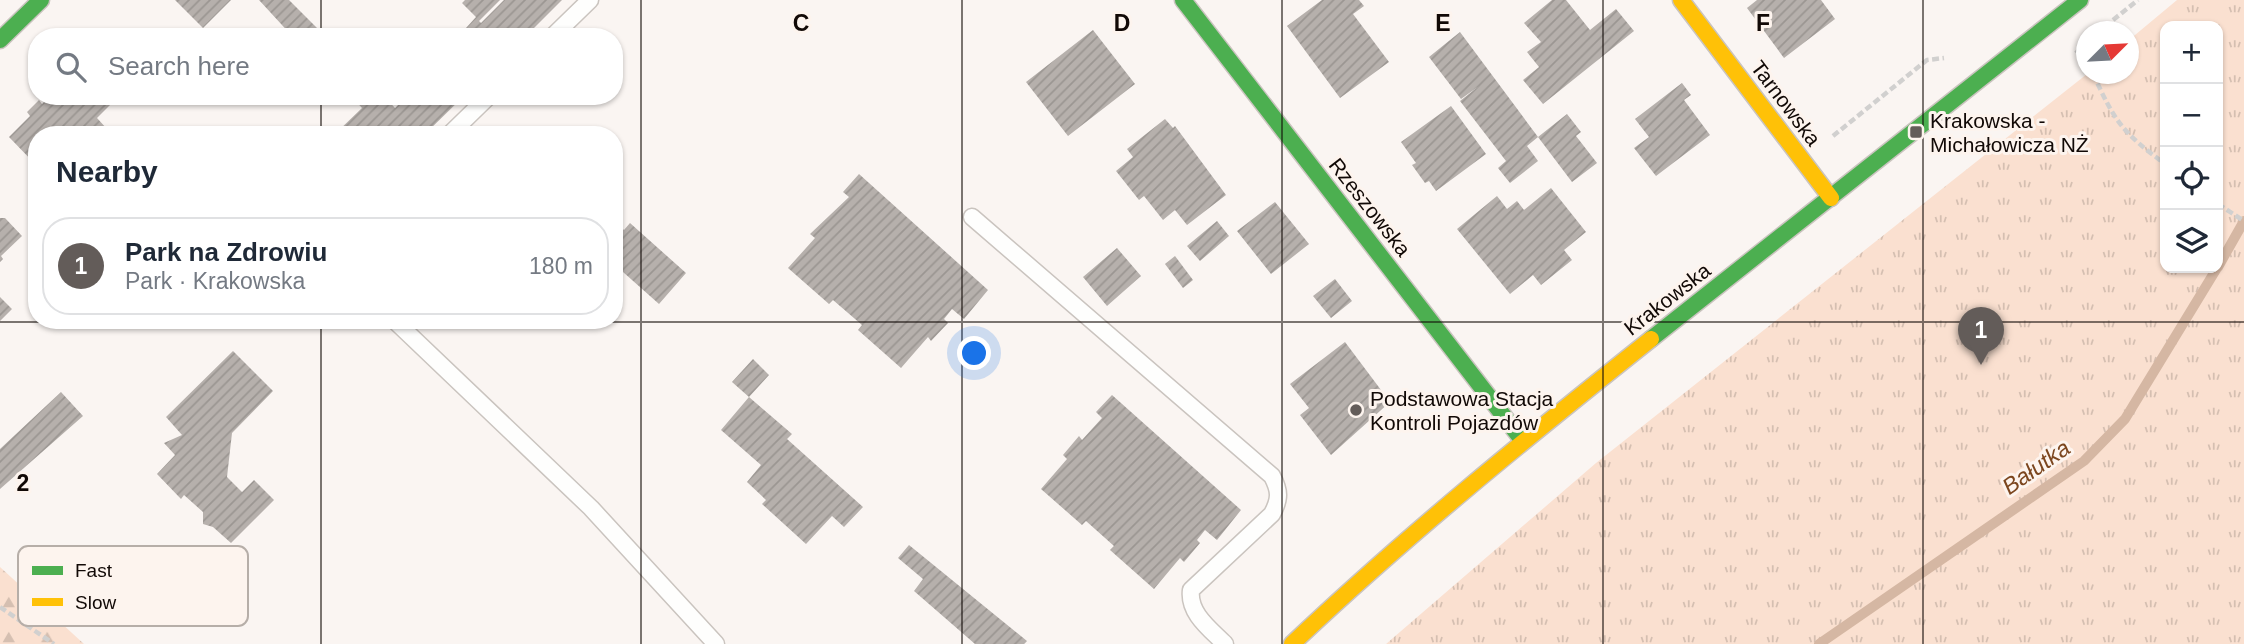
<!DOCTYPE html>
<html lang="en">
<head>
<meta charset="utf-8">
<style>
	:root { --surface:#fff; --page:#f6f6f7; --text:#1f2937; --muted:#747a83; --line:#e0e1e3; --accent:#635c59 }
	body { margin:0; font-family:Arial,sans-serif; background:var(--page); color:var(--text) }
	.controls { position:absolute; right:21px; top:21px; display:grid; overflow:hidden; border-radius:14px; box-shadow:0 2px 5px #0004 }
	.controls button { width:63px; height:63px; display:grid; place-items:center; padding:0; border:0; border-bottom:2px solid var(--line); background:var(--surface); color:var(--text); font:35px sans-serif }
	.compass { position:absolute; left:2076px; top:21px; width:63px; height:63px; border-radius:50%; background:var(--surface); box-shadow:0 2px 5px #0004; rotate:66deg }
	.you { position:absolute; left:975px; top:354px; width:24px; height:24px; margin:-18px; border:5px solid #fff; border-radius:50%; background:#1a73e8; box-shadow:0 0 0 10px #1a73e833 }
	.badge { display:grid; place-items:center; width:46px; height:46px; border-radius:50%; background:var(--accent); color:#fff; font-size:23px; font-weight:700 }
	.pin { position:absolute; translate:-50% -58px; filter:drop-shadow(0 2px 4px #0008) }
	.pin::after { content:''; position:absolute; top:37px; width:24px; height:21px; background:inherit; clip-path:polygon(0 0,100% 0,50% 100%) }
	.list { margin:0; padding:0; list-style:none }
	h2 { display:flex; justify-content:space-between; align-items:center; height:91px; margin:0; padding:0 28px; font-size:30px }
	h2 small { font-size:23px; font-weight:400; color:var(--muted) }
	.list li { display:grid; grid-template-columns:46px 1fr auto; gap:21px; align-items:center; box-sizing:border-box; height:98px; margin:0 14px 14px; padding:0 14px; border:2px solid var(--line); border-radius:28px }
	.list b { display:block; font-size:26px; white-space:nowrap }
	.list p { margin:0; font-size:23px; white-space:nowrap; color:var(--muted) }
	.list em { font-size:23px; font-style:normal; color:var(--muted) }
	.icon { flex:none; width:38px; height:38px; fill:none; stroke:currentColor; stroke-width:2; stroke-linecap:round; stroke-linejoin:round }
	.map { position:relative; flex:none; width:2244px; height:644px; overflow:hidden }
	.search { position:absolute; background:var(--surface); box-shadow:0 2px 5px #0004; left:28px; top:28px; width:595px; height:77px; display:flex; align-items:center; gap:18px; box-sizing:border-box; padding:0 24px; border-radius:28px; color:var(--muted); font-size:26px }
	.panel { position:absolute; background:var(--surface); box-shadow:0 2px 5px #0004; left:28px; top:126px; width:595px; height:203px; border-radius:28px }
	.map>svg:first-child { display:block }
</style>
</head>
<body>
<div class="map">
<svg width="2244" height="644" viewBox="0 0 2244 644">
	<defs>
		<pattern id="forest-firs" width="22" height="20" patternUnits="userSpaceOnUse" patternTransform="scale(1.75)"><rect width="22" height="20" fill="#fae0d0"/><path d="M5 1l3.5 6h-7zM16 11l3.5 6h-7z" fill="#d5bfb1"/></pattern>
		<pattern id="park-tufts" width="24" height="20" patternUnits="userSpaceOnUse" patternTransform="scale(1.75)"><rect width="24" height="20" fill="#fae0d0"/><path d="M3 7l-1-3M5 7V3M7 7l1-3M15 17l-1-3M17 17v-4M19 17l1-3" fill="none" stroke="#d5bfb1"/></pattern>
		<pattern id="building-hatch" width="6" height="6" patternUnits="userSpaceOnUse" patternTransform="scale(1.75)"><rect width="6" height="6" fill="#b6b0ac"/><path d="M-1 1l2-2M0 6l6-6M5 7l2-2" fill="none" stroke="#9b9692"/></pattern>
	</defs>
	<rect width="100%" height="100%" fill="#faf5f2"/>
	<path fill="url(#forest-firs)" d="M 0,567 L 84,644 L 0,644 Z"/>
	<path fill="url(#park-tufts)" fill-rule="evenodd" d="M 2177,0 L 2244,0 L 2244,644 L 1386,644 L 1596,463 L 2087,74 L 2128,74 L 2129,40 ZM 2165,26 L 2218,26 L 2218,268 L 2165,268 Z"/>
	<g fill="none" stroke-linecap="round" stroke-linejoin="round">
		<path stroke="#d5b7a3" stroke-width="10" d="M 2218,267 L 2244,221
			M 1819,644 L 2084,461 L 2125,419 L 2217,268"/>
	</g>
	<path fill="url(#building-hatch)" d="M 175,0 L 231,0 L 203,28 Z
		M 259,0 L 289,0 L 320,31 L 314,37 L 293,37 Z
		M 465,0 L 500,0 L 479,21 L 481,23 L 504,0 L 562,0 L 525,37 L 467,37 L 471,33 L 466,28 L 476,17 L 462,3 Z
		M 1322,0 L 1359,0 L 1364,6 L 1353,14 L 1389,62 L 1340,98 L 1287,26 Z
		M 1552,0 L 1566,0 L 1590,30 L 1616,9 L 1634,31 L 1543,104 L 1523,80 L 1539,67 L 1527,52 L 1541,42 L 1524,23 Z
		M 1757,0 L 1821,0 L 1835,19 L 1784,58 L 1747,8 Z
		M 1093,30 L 1135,84 L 1068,136 L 1026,82 Z
		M 1460,32 L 1538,137 L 1527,146 L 1538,161 L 1510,183 L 1498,168 L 1506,161 L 1460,101 L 1479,86 L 1461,99 L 1429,57 Z
		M 1682,83 L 1691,95 L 1684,100 L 1710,135 L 1656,176 L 1634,148 L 1649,137 L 1635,119 Z
		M 50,96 L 119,96 L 97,118 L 107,129 L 101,135 L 37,135 L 37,166 L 9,137 L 30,116 L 27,112 L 39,100 L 42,104 Z
		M 121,96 L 135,96 L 128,103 Z
		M 351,96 L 384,96 L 395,108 L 407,96 L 464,96 L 424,135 L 334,135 L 362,108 Z
		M 1451,106 L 1486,154 L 1436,191 L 1429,181 L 1425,183 L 1412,165 L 1416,163 L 1401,142 Z
		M 1567,114 L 1581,132 L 1576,136 L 1597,163 L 1572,182 L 1538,137 Z
		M 1165,119 L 1173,128 L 1175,126 L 1226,195 L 1187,225 L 1175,210 L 1163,220 L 1144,196 L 1139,200 L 1116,171 L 1133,157 L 1127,149 Z
		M 859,174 L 988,290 L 964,319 L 952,309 L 944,319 L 948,323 L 931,341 L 928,337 L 901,368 L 858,330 L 862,325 L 833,300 L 829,304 L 788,268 L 815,238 L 810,234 L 849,197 L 843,192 Z
		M 1551,188 L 1586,232 L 1564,250 L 1572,260 L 1541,285 L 1533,275 L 1510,294 L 1457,229 L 1497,196 L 1507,209 L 1517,201 L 1524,210 Z
		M 1275,202 L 1309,244 L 1271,274 L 1237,231 Z
		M 0,218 L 5,218 L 22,236 L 1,256 L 3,259 L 0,262 Z
		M 614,221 L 624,230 L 630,223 L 686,273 L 659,304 L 614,264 Z
		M 1217,221 L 1229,236 L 1200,261 L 1187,246 Z
		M 1117,248 L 1141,276 L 1107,306 L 1083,277 Z
		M 1175,256 L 1193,280 L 1183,288 L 1165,264 Z
		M 1335,279 L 1352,301 L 1331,318 L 1313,296 Z
		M 0,297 L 12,309 L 0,321 Z
		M 1345,342 L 1390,402 L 1331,455 L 1300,415 L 1309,408 L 1290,384 Z
		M 233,351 L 273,391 L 232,433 L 227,477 L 242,492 L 254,480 L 274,500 L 231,543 L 213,527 L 203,524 L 203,512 L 184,495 L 181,499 L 157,474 L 175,455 L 164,443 L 182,435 L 166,417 Z
		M 753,359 L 769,375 L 749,397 L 732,382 Z
		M 61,392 L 83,416 L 0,489 L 0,449 Z
		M 1112,395 L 1241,510 L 1217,540 L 1205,530 L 1197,540 L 1200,543 L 1184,562 L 1180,558 L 1154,589 L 1110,550 L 1114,546 L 1086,521 L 1082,525 L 1041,489 L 1067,459 L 1063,455 L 1079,436 L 1082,440 L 1102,418 L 1096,412 Z
		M 749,397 L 792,434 L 787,439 L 863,507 L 844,527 L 832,516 L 806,544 L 762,504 L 766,500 L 747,482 L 761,465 L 721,430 Z
		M 909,545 L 1027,641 L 1024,644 L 975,644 L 914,591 L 923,579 L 898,558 Z"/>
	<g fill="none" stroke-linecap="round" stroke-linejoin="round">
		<g stroke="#cac4bf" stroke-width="19">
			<path id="lane" d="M 552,37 L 590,0
				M 449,135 L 489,96
				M 972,217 L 1272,476 C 1280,491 1280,499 1272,514 L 1191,590 C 1188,613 1210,629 1225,644
				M 394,320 L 591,508 L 716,644"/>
		</g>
		<g stroke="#cac4bf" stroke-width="19">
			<path id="fast" d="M 1183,0 L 1523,441
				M 0,40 L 41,0
				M 1651,339 L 2080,0"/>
		</g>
		<g stroke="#cac4bf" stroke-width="19">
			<path id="slow" d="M 1681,0 L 1831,198
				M 1292,644 C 1406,536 1528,437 1651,339"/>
		</g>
		<path stroke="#d1d0cf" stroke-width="4.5" stroke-dasharray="7 3.5" stroke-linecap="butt" d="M 2113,20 L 2138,0
			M 2076,50 L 2086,61
			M 2093,74 C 2116,123 2121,131 2165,164
			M 1833,136 L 1927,60 L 1944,58
			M 2218,204 L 2244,221
			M 0,607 L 54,644"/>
		<use href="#lane" stroke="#fefefd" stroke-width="16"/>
		<use href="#fast" stroke="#4caf50" stroke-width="16"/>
		<use href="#slow" stroke="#ffc107" stroke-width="16"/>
	</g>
	<path fill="none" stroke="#110906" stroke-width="2" stroke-opacity="0.55" d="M 321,0 L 321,37M 641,0 L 641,644M 962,0 L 962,644M 1282,0 L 1282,644M 1603,0 L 1603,644M 1923,0 L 1923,644M 321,96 L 321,135M 321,320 L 321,644M 0,322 L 2244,322"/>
	<g fill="#635c59" stroke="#fdf4ee" stroke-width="2.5">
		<rect x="1909" y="125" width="14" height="14" rx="3.5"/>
		<circle cx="1356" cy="410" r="7"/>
	</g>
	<g text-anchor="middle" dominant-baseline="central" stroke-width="6" stroke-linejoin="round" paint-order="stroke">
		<g font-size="21" fill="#110906" stroke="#fdf4ee">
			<text transform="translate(1786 103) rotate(53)">Tarnowska</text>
			<text transform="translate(1370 207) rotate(52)">Rzeszowska</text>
			<text transform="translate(1667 299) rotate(-38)">Krakowska</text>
		</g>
		<g font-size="21" fill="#110906" stroke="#fdf4ee" text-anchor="start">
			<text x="1930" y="120">Krakowska -<tspan x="1930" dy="24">Michałowicza NŻ</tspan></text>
			<text x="1370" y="398">Podstawowa Stacja<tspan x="1370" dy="24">Kontroli Pojazdów</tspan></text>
		</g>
		<g font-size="23" font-style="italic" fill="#7c461e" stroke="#fdf4ee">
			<text transform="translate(2036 467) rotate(-35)">Bałutka</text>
		</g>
	</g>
	<rect x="18" y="546" width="230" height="80" rx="10" fill="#fdf4ee" stroke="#b6aea8" stroke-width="2"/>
	<rect x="32" y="566" width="31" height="9" fill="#4caf50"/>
	<rect x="32" y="598" width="31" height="8" fill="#ffc107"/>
	<g font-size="19" fill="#110906">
		<text x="75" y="577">Fast</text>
		<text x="75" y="609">Slow</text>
	</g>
	<g font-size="23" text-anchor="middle" font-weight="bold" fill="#110906" stroke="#fdf4ee" stroke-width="6" stroke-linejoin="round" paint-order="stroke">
		<text x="801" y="31">C</text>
		<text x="1122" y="31">D</text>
		<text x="1443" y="31">E</text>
		<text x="1763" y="31">F</text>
		<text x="23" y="491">2</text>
	</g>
</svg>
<div class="controls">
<button>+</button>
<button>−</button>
<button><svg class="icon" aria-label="locate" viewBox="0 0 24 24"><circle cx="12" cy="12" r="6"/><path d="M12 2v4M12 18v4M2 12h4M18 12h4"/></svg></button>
<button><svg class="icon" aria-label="layers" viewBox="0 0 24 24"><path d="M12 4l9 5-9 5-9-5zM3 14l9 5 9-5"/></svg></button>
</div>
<svg class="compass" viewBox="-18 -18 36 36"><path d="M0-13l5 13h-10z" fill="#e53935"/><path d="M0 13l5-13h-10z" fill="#747a83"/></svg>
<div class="you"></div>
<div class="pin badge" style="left:1981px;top:365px">1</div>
<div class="search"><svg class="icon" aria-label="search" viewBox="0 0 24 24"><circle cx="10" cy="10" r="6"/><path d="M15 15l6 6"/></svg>Search here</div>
<section class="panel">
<h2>Nearby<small></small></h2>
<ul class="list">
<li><span class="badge">1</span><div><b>Park na Zdrowiu</b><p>Park · Krakowska</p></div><em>180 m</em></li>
</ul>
</section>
</div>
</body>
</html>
